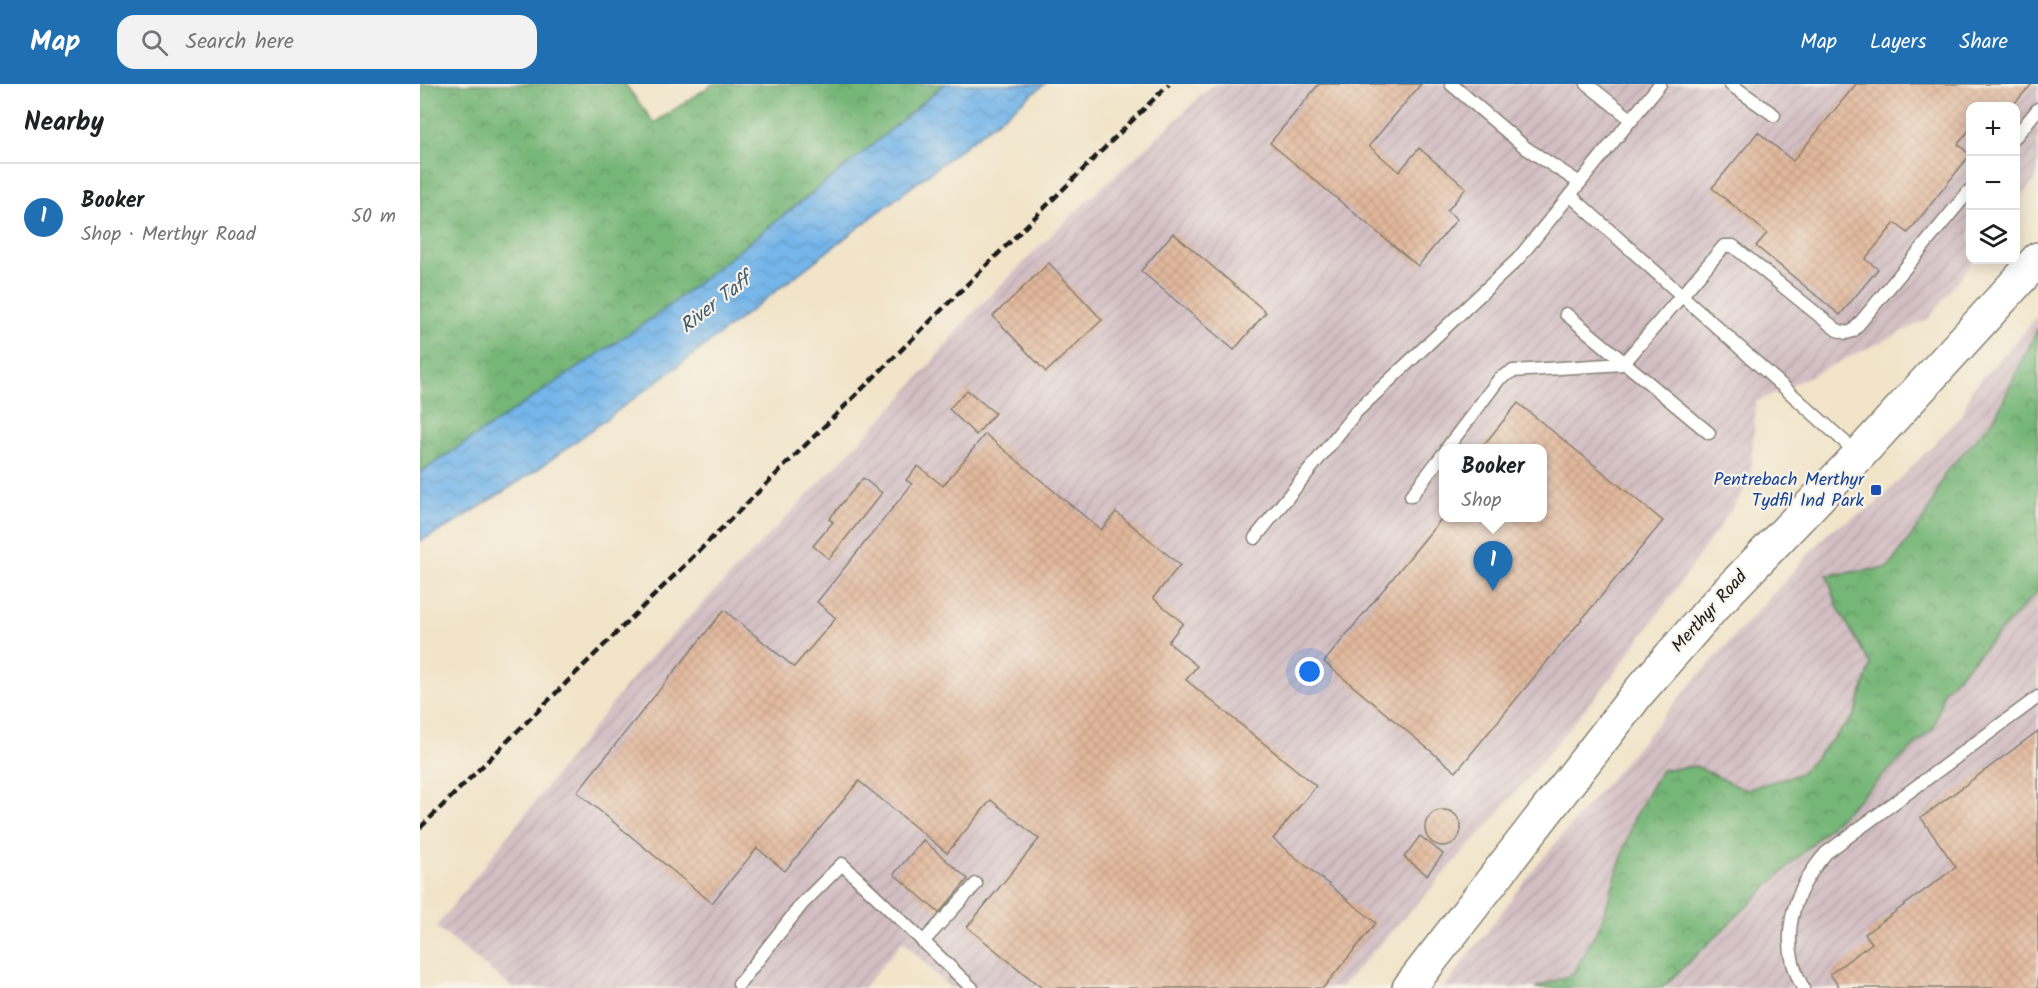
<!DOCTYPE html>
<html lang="en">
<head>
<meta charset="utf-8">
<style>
	:root { --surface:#fff; --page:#f2f2f2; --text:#202124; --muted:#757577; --line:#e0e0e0; --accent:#1f6fb2 }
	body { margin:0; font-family:Kalam,sans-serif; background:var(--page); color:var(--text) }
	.controls { position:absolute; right:18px; top:18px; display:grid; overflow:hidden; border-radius:12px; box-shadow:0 3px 15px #0003 }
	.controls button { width:54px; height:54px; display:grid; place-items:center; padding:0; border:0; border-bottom:2px solid var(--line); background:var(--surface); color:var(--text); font:30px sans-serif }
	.you { position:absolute; left:890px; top:588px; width:21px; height:21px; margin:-15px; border:4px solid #fff; border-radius:50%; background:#1a73e8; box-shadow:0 0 0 9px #1a73e833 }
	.badge { display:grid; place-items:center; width:39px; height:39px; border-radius:50%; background:var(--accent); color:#fff; font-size:20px; font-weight:700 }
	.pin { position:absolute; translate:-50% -50px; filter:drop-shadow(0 2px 3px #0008) }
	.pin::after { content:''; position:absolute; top:32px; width:21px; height:18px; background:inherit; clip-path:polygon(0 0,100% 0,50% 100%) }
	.popup { position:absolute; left:1019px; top:360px; width:108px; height:78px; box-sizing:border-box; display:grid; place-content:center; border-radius:12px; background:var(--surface); filter:drop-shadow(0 2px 4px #0005); font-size:20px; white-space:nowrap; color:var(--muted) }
	.popup b { font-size:22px; color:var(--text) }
	.popup::after { content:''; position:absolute; left:50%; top:100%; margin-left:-12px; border:12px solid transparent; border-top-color:var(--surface) }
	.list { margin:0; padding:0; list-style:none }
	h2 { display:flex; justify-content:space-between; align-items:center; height:78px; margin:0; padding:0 24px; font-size:26px }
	h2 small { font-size:20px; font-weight:400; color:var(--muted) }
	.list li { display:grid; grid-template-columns:39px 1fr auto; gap:18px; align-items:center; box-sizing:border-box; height:108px; padding:0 24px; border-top:2px solid var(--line) }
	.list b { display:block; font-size:22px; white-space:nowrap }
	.list p { margin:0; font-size:20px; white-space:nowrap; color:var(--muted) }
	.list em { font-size:20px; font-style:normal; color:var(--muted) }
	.icon { flex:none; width:33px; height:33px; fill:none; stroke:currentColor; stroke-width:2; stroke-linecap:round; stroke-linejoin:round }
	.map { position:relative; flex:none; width:1618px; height:904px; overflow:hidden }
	header { display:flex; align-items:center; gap:36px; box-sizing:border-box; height:84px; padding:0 30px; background:var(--accent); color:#fff }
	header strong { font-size:28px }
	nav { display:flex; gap:33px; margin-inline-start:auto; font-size:21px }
	.search { width:420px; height:54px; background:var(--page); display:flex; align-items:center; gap:15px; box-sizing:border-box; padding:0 21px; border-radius:18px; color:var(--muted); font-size:22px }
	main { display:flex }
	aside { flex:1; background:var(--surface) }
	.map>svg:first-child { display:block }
</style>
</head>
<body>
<header>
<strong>Map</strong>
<div class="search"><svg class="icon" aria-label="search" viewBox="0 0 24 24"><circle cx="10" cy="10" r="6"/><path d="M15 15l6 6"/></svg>Search here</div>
<nav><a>Map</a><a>Layers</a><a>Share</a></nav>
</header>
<main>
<aside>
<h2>Nearby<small></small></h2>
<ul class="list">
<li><span class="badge">1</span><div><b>Booker</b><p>Shop · Merthyr Road</p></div><em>50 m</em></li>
</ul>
</aside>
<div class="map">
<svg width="1618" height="904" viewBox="0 0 1618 904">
	<defs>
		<pattern id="industrial-furrows" width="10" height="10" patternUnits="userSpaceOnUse" patternTransform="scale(1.5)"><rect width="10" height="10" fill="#d2bec3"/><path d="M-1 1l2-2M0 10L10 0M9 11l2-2" fill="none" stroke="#b4a3a7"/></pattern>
		<pattern id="forest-crowns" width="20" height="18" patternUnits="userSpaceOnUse" patternTransform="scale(1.5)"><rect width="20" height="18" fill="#76b677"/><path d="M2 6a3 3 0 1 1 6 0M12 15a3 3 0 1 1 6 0" fill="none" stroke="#609361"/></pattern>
		<pattern id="water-waves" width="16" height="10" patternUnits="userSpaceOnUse" patternTransform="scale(1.5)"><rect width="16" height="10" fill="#75b5e9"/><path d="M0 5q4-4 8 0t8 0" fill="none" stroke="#659bc7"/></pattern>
		<pattern id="building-cross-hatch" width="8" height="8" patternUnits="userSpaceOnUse" patternTransform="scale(1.5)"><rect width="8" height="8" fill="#e2b89c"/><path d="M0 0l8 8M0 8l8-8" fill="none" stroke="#c19e86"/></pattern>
	</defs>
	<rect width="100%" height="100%" fill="#f7f3e8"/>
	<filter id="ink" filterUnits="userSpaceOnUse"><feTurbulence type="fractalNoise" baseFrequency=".0167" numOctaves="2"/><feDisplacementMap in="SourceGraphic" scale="12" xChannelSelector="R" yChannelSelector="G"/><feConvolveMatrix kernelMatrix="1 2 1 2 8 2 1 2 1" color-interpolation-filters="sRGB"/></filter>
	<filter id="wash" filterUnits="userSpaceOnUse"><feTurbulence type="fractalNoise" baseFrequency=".008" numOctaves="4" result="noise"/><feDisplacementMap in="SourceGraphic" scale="24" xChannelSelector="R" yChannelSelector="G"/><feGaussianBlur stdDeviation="1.35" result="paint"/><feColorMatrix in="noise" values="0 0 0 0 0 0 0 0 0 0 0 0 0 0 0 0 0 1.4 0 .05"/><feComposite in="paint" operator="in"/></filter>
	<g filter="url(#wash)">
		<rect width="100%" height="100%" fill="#f1e4c9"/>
		<path fill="url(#industrial-furrows)" fill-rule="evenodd" d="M 795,0 L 1618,0 L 1618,90 L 1596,120 L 1596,22 L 1550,22 L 1550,176 L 1554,176 L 1508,235 L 1336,318 L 1330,398 L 1254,508 L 1193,591 L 1071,738 L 920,904 L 530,904 L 483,857 L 443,904 L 93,904 L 16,843 L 222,582 L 479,317 L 550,232 L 654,129 ZM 1024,364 L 1122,364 L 1122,434 L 1024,434 Z
			M 1618,232 L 1618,904 L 1024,904 L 1118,780 L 1271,600 L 1410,447 L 1454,422 L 1540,334 L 1553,304 Z"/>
		<path fill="url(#forest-crowns)" stroke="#49694a" stroke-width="1.5" d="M 0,0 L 205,0 L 234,39 L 293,0 L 525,0 L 449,64 L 241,228 L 0,389 Z
			M 1618,244 L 1618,507 L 1524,607 L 1514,643 L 1242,904 L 1115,904 L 1153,890 L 1181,839 L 1214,734 L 1241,686 L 1276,682 L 1325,706 L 1381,689 L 1434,632 L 1451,581 L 1418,524 L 1407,491 L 1468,484 L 1507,430 L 1525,389 L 1574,335 Z"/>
		<path fill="url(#water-waves)" stroke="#486882" stroke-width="1.5" d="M 525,0 L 625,0 L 269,274 L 117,386 L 33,440 L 0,457 L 0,389 L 241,228 L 449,64 Z"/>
		<g id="blocks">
			<path fill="url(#building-cross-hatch)" d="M 899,0 L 1001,0 L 949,62 L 979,88 L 999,64 L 1046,104 L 1027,127 L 1037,135 L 998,182 L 850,59 Z
				M 1436,0 L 1612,0 L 1592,22 L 1550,22 L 1550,45 L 1538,60 L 1550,71 L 1488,149 L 1475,139 L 1445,175 L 1458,185 L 1420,231 L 1336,162 L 1347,149 L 1292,104 L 1338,48 L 1373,77 Z
				M 753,149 L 846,228 L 814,266 L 721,187 Z
				M 629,179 L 682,236 L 626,288 L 573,232 Z
				M 547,306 L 575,329 L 556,351 L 529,325 Z
				M 1098,319 L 1243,437 L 1036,688 L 904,578 L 1022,434 L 1122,434 L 1122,364 L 1061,364 Z
				M 565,350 L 681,446 L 696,428 L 760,481 L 733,514 L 763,539 L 748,558 L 777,582 L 766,596 L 896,702 L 853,755 L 956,839 L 903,904 L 622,904 L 547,843 L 619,755 L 571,716 L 527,769 L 439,697 L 365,787 L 337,764 L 292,819 L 157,708 L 304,526 L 374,583 L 416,534 L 397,518 L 492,400 L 486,396 L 498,382 L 523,402 Z
				M 443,394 L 462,409 L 409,475 L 393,462 L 413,438 L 409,435 Z
				M 1618,647 L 1618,904 L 1420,904 L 1410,890 L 1452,859 L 1445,850 L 1536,783 L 1501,734 Z
				M1005 744a18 18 0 1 1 36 0a18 18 0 1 1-36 0Z
				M 1000,752 L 1023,770 L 1007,791 L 984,773 Z
				M 503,756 L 548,795 L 519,829 L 474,790 Z"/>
		</g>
	</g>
	<g filter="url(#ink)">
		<use href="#blocks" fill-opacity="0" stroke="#868072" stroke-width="1.5"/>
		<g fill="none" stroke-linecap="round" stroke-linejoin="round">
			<g stroke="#868072" stroke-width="15">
				<path id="service" d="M 1031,0 L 1106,64 L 1160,99
					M 1167,0 L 1212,36
					M 1310,0 L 1354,31
					M 1596,52 L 1618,25
					M 1150,111 L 1437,369
					M 1146,230 L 1289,349
					M 1027,364 L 1080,294 L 1093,287 L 1203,280 L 1304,162 L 1313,162 L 1417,246 L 1426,249 L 1433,247 L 1550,106
					M 991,412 L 1024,369
					M 835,454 L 936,328 L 1098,175 L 1240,0
					M 503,858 L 556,800
					M 319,900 L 382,820 L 422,780 L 552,904
					M 1383,904 C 1357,856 1372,808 1406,769 L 1618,613"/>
			</g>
			<g stroke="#868072" stroke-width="36">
				<path id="primary" d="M 989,904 L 1218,609 L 1295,521 L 1439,371 L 1618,175"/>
			</g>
			<use href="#service" stroke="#fff" stroke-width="12"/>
			<use href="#primary" stroke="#fff" stroke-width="33"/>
			<path stroke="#1c1c1c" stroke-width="4.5" stroke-dasharray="9 4.5" stroke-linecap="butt" d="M 0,744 L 749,0"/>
		</g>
	</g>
	<rect fill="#1a4fb4" stroke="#f7f3e8" stroke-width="2" x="1450" y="400" width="12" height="12" rx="3"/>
	<g text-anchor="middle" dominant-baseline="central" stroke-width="4.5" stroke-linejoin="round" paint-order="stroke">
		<g font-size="18" fill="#164399" stroke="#f7f3e8" text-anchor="end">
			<text x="1444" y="396">Pentrebach Merthyr<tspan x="1444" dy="21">Tydfil Ind Park</tspan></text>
		</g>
		<g font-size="18" fill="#1c1c1c" stroke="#f7f3e8">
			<text transform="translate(1290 528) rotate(-48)">Merthyr Road</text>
		</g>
		<g font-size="20" font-style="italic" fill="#40596e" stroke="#f7f3e8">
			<text transform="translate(296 220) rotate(-38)">River Taff</text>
		</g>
	</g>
</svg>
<div class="controls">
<button>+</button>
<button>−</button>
<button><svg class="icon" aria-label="layers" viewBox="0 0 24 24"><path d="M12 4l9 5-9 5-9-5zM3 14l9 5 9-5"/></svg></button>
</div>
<div class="you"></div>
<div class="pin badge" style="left:1073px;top:507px">1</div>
<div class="popup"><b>Booker</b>Shop</div>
</div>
</main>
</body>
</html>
